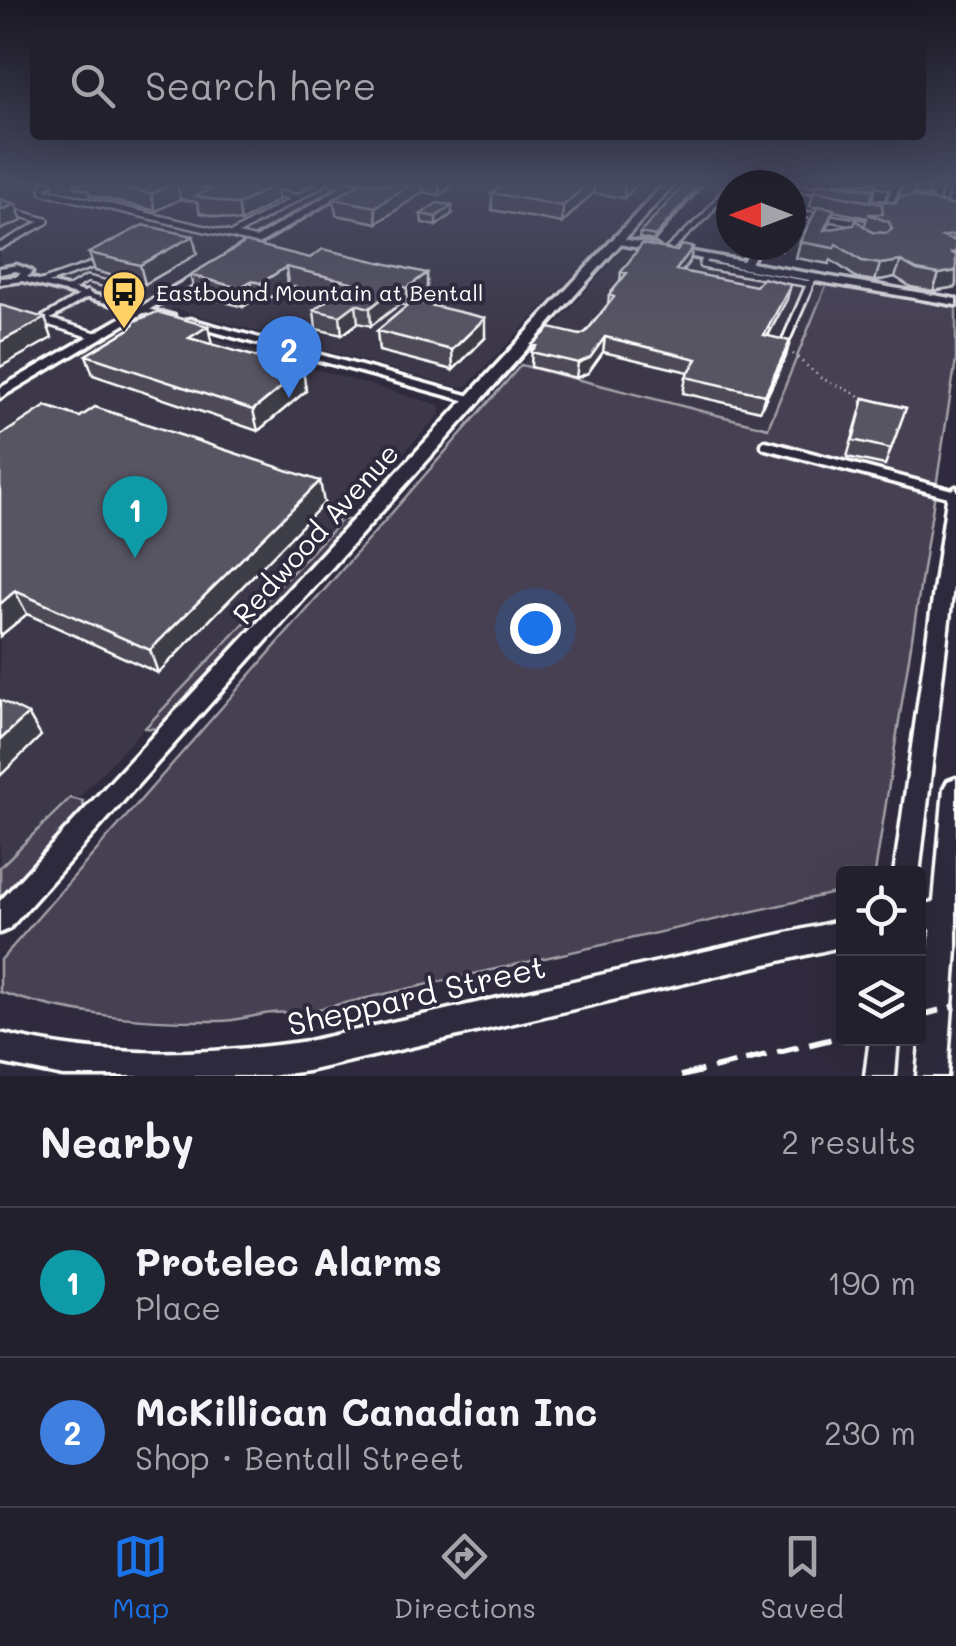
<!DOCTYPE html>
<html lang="en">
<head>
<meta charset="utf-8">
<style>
	:root { --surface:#23202e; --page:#2b2836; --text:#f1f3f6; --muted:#a3a3aa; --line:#403e4a; --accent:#1a73e8 }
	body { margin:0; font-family:Mali,sans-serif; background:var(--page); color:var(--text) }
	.controls { position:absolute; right:30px; bottom:30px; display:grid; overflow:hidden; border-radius:10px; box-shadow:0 10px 40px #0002 }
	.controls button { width:90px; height:90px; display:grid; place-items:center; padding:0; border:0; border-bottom:2px solid var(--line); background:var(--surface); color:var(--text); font:50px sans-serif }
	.compass { position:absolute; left:716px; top:170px; width:90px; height:90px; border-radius:50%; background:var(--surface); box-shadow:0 10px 40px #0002; rotate:270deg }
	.you { position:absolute; left:535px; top:628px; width:35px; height:35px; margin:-25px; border:8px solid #fff; border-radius:50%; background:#1a73e8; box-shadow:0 0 0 15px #1a73e833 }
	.badge { display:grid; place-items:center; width:65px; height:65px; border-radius:50%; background:var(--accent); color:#fff; font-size:32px; font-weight:700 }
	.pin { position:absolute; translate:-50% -82px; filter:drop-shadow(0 2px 5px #0008) }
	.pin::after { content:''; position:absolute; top:52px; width:35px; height:30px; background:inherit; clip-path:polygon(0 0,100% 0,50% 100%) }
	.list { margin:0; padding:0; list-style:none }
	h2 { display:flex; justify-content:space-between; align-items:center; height:130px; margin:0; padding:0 40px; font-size:42px }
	h2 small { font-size:32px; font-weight:400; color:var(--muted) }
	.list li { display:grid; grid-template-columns:65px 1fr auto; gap:30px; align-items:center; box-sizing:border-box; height:150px; padding:0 40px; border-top:2px solid var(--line) }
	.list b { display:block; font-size:38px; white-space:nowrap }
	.list p { margin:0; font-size:32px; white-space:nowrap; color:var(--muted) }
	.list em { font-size:32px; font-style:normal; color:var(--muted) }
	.icon { flex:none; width:55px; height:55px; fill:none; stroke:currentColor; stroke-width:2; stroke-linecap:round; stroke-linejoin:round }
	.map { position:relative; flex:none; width:956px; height:1076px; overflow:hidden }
	.search { position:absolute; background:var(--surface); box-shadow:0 10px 40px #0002; left:30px; right:30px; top:30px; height:110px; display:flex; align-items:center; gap:25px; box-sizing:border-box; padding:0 35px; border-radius:10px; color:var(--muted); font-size:38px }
	.sheet { height:430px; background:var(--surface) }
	nav { display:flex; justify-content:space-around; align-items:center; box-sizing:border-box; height:140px; border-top:2px solid var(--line); background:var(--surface); font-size:28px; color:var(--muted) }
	nav a { display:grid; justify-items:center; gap:5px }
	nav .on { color:var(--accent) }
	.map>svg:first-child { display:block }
</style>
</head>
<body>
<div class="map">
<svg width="956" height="1076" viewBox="0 0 956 1076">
	<rect width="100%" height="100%" fill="#2f2a3d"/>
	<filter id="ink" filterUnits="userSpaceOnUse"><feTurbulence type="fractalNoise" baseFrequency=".01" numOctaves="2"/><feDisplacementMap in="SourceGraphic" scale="20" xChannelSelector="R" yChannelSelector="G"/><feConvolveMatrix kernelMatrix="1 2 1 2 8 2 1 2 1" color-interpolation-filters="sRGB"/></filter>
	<g filter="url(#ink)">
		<path fill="#3c3749" d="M 0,183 L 662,183 L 467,386 L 456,387 L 173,308 L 152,321 L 439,405 L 440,414 L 0,881 Z
			M 625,247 L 827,283 L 769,429 L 521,365 Z"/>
		<path fill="#464152" stroke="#a2a0a8" stroke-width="2.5" d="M 827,283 L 956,308 L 956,360 L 875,873 L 844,874 L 843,891 L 296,1014 C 273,1008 244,1021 220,1021 C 145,1022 72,1016 0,992 L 0,961 L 521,365 L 768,428 Z
			M 333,519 L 348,520 L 349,526 L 159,729 L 145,728 L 339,523 Z
			M 70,798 L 83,801 L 84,812 L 0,904 L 0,867 Z"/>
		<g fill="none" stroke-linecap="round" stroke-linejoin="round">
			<g stroke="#fff" stroke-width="10">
				<path id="service-far2" d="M 50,183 L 44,185 L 43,191 L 257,241
					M 333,183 L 349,186
					M 872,183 L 895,187
					M 278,194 L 298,198
					M 0,208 L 46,221 L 0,246
					M 941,211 L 947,183
					M 791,212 L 874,225
					M 232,235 L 323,183
					M 667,251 L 706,215 L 731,183
					M 706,258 L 702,265 L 810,284 L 814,277
					M 41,283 L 98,263
					M 68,290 L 87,279 L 123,288 L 117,291
					M 807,291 L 810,284"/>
			</g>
			<g stroke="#fff" stroke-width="12">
				<path id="service-far1" d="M 87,294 L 43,320 L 97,336
					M 104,299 L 121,289
					M 783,347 L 808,289"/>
			</g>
			<g stroke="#fff" stroke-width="15">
				<path id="service" d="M 766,445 L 956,495"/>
			</g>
			<g stroke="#fff" stroke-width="7">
				<path id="minor" d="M 893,183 L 901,183 L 893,203 L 886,205 Z
					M 790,185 L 791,185 L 832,191 L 836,193 L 832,195 L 791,189 Z
					M 617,238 L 655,245 L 659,248 L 655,251 L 614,243 L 613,241 Z
					M 753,245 L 761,245 L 751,263 L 956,299 L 956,305 L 745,269 L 672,252 L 676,249 L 743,261 Z
					M 17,265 L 30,270 L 32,272 L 27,277 L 174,316 L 169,319 L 22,281 L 0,284 L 0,278 L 16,277 L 21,273 L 16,271 L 0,274 L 0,268 Z
					M 190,319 L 478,398 L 480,400 L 474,403 L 470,402 L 186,324 L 186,320 Z"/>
			</g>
			<g stroke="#fff" stroke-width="7">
				<path id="tertiary" d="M 348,183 L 360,183 L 239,256 L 229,254 Z
					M 665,183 L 675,183 L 9,929 L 0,933 L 0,901 Z
					M 212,265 L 216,266 L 216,270 L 0,398 L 0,388 Z
					M 956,487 L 956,561 L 919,874 L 894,874 L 948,492 Z
					M 956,778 L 956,949 L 947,1076 L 917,1076 L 931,929 L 918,931 L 918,905 L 934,902 L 944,788 L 948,781 Z
					M 844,920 L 844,946 L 308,1071 L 269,1076 L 63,1076 L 0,1063 L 0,1033 C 102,1059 204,1056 308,1041 Z
					M 870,1038 L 898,1038 L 895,1076 L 865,1076 Z"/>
			</g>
			<path stroke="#fff" stroke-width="2.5" stroke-dasharray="1 5" stroke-linecap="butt" d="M 781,252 L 785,245
				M 793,354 L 821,378 L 856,394 L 864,404"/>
			<use href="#service-far2" stroke="#2f2a3d" stroke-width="5"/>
			<use href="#service-far1" stroke="#2f2a3d" stroke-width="6"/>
			<use href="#service" stroke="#2f2a3d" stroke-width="8"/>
			<use href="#minor" fill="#2f2a3d" fill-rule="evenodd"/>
			<use href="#tertiary" fill="#2f2a3d" fill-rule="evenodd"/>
			<path stroke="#fff" stroke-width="6" stroke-dasharray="22 11" stroke-linecap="butt" d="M 918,1016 L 956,1006
				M 681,1076 L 844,1036"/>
		</g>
		<path fill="#4d4956" stroke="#fff" stroke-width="2.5" fill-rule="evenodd" d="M 74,183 L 273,183 L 278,200 L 241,222 L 200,213 L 197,202 L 180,199 L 156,211 L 90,195 L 88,190 L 75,187 Z
			M 392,183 L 457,183 L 440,195 L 423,192 L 377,223 L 336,215 L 334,199 L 388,185 Z
			M 505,183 L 639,183 L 624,198 L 593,193 L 562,223 L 492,210 L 492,193 Z
			M 705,183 L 654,241 L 639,238 L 640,233 Z
			M 877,185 L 872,199 L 896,203 L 913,196 L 929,193 L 931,200 L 956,241 L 956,287 L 933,291 L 911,287 L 895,277 L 875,281 L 857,278 L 831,260 L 829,264 L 796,258 L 800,242 L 817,208 L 810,206 L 814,191 ZM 833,211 L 867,218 L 864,227 L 827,229 Z
			M 421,214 L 452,214 L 436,226 L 422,223 Z
			M 193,236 L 197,254 L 145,284 L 95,271 L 89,253 Z
			M 310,258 L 427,273 L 427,291 L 415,301 L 485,338 L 453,370 L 379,351 L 377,331 L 407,306 L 400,304 L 371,326 L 358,323 L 342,335 L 316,329 L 314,310 L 333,296 L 288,285 L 264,302 L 255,299 L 243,307 L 195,294 L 190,275 Z
			M 690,261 L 683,271 L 787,299 L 768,336 L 786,356 L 760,411 L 683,393 L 686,377 L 688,372 L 603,352 L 588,373 L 576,378 L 531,367 L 532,345 L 580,335 L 586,332 L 608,304 L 609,295 L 620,282 L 621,272 Z
			M 131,328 L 212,345 L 303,370 L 306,391 L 258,431 L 93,375 L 86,355 Z
			M 864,398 L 906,408 L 885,465 L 847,457 Z
			M 0,436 L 324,503 L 158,673 L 27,614 L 0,636 Z"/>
		<path fill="#3e3c46" stroke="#fff" stroke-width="2.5" d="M 175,183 L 177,183 L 180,199 L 156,211 L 151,194 Z
			M 412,183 L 422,183 L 423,192 L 377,223 L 375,207 Z
			M 439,183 L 457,183 L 440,195 Z
			M 588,183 L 594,183 L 593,193 L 562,223 L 563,206 Z
			M 625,183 L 639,183 L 624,198 Z
			M 702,183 L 705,183 L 654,241 L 655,236 Z
			M 276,184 L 278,200 L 241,222 L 238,205 Z
			M 16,204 L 22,221 L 0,230 L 0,210 Z
			M 452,205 L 452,214 L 436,226 L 436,217 Z
			M 193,236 L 197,254 L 145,284 L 140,265 Z
			M 693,247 L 690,261 L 673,284 L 676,270 Z
			M 901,261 L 895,277 L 875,281 L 880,264 Z
			M 286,267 L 288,285 L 264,302 L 261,283 Z
			M 956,271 L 956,287 L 933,291 L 939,274 Z
			M 427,273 L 427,291 L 408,306 L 407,288 Z
			M 251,281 L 255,299 L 243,307 L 239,288 Z
			M 791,285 L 787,299 L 760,350 L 764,335 Z
			M 398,286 L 400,304 L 371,326 L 370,308 Z
			M 356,304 L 358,323 L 342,335 L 340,316 Z
			M 45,318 L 52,338 L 0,367 L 0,342 Z
			M 485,318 L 485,338 L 453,370 L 452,350 Z
			M 208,326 L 212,345 L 189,338 Z
			M 605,337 L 603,352 L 588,373 L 576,378 L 578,363 Z
			M 790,341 L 786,356 L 760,411 L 765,395 Z
			M 303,370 L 306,391 L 258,431 L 253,410 Z
			M 320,481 L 324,503 L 158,673 L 150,650 Z
			M 15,591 L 27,614 L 0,636 L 0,604 Z
			M 28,714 L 41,736 L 0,776 L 0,740 Z"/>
		<path fill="#595564" stroke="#fff" stroke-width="2.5" d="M 103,183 L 175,183 L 151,194 Z
			M 181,183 L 272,183 L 276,184 L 238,205 L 196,196 L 210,189 Z
			M 360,183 L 375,183 L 388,185 L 392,183 L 412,183 L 375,207 L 334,199 Z
			M 505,183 L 588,183 L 563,206 L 492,193 Z
			M 686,183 L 702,183 L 655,236 L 640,233 Z
			M 735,183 L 774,183 L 772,185 L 733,185 Z
			M 818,183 L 874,190 L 871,199 L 896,203 L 899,196 L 913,196 L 956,206 L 956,234 L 943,237 L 956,241 L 956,252 L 952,253 L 956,255 L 956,271 L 939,274 L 917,270 L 901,261 L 880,264 L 862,261 L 836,244 L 834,248 L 800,242 L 818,206 L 834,209 L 824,230 L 854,225 L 856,220 L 872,232 L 887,233 L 892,229 L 889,222 L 868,214 L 883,214 L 882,204 L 814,191 Z
			M 834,183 L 874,183 L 877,185 L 876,189 Z
			M 917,183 L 932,183 L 929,193 L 932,198 L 914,195 Z
			M 0,199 L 16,204 L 0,210 Z
			M 437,203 L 452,205 L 436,217 L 421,214 Z
			M 143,225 L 193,236 L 140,265 L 89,253 Z
			M 246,242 L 310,258 L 323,249 L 427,273 L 407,288 L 398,286 L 370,308 L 356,304 L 340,316 L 314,310 L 351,282 L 286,267 L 261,283 L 251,281 L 239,288 L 190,275 Z
			M 642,244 L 677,251 L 681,245 L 693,247 L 676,270 L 756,286 L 763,278 L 791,285 L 764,335 L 790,341 L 765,395 L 686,377 L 697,359 L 605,337 L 590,358 L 578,363 L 531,352 L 536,346 L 532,345 L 550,328 L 580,335 L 586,332 L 614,297 L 609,295 L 627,273 L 621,272 Z
			M 413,301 L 485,318 L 452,350 L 377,331 Z
			M 0,305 L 45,318 L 0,342 Z
			M 157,312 L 208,326 L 189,338 L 303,370 L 253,410 L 86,355 L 131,328 L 135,321 Z
			M 864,398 L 906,408 L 891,449 L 853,440 Z
			M 46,406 L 80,417 L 95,407 L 320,481 L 150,650 L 15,591 L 0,604 L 0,436 Z
			M 0,700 L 28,714 L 0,740 Z"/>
	</g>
	<linearGradient id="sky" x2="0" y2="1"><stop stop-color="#1a1722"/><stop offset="0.55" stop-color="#474a62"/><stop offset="1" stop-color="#474a62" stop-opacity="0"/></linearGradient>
	<rect width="956" height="334" fill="url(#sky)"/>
	<defs>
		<g id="bus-pin" transform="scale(2.25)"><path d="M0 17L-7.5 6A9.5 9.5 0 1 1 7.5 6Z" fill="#ffd166" stroke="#2f2a3d"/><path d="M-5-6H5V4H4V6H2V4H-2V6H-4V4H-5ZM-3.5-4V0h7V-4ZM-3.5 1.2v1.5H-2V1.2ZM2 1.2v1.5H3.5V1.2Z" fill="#111"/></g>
	</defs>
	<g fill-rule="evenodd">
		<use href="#bus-pin" x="124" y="292"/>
	</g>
	<g text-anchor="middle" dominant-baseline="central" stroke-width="8" stroke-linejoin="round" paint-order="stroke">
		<g font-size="22" fill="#fff" stroke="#2f2a3d" text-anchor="start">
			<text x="156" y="292">Eastbound Mountain at Bentall</text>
		</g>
		<g font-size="28" fill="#fff" stroke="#2f2a3d">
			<text transform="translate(315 533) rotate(-48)">Redwood Avenue</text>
		</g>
		<g font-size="32" fill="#fff" stroke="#2f2a3d">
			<text transform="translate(416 994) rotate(-13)">Sheppard Street</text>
		</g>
	</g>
</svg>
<div class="controls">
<button><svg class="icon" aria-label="locate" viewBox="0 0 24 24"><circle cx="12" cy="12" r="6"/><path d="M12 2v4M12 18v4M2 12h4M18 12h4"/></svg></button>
<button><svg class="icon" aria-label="layers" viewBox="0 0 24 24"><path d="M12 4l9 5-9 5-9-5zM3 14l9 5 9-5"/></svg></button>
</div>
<svg class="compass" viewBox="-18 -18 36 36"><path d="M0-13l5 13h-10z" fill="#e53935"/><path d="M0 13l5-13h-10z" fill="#a3a3aa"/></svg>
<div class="you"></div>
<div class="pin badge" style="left:135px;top:558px;background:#0f9aa8">1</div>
<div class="pin badge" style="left:289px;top:398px;background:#3f7fe0">2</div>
<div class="search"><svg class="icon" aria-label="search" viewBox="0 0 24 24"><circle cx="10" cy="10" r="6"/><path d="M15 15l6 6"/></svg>Search here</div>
</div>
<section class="sheet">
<h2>Nearby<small>2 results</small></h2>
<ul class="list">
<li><span class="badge" style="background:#0f9aa8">1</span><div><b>Protelec Alarms</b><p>Place</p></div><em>190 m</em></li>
<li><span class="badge" style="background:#3f7fe0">2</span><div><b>McKillican Canadian Inc</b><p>Shop · Bentall Street</p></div><em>230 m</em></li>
</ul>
</section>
<nav>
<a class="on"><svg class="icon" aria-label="map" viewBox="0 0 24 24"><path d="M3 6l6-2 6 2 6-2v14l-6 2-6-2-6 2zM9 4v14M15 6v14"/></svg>Map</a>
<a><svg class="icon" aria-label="directions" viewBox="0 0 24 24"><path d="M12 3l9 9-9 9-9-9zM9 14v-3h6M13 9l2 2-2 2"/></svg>Directions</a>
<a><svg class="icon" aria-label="saved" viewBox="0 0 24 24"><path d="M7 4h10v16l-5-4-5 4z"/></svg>Saved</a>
</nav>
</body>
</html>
